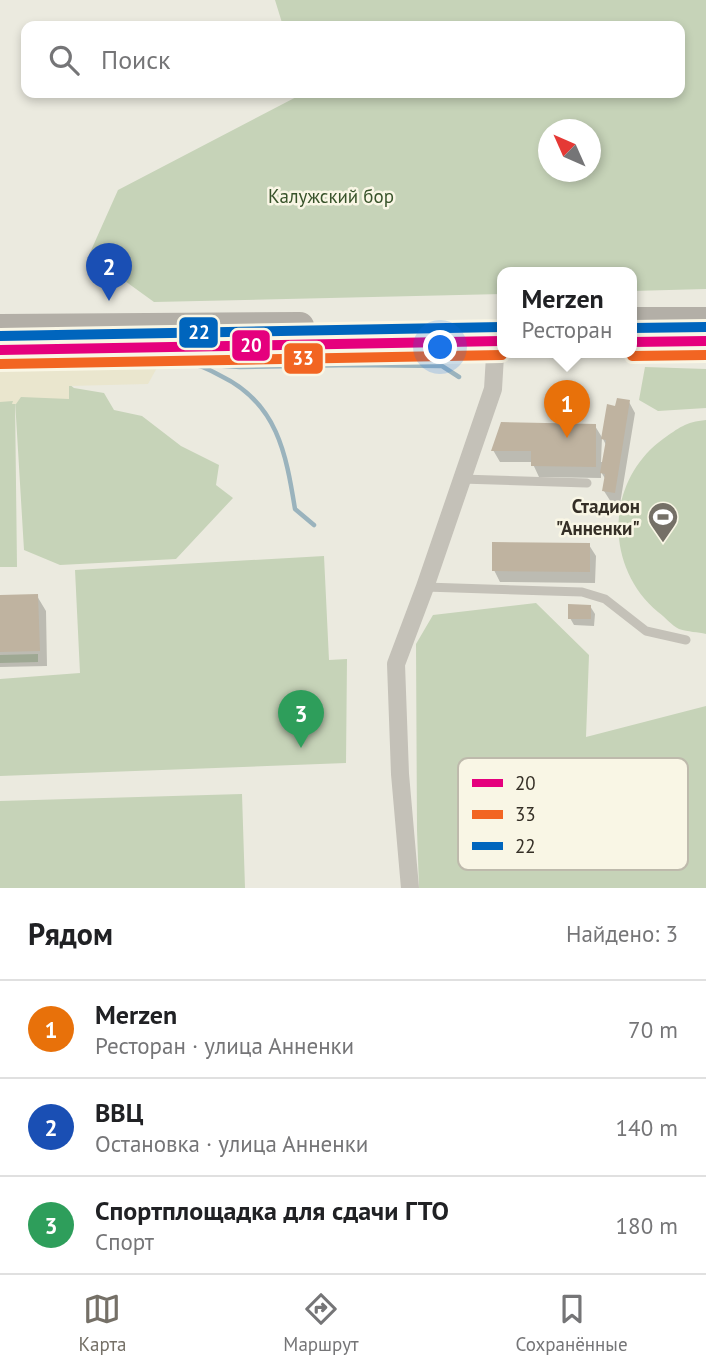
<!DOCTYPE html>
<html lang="ru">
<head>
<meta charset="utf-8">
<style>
	:root { --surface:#fff; --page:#f6f6f6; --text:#202124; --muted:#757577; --line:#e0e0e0; --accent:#757067 }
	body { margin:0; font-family:"PT Sans",sans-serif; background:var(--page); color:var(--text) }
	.compass { position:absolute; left:538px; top:119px; width:63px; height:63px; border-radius:50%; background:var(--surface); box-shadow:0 4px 10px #0003; rotate:315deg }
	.you { position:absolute; left:441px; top:348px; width:24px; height:24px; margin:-18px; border:5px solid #fff; border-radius:50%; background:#1a73e8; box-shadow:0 0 0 10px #1a73e833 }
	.badge { display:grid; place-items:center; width:46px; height:46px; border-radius:50%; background:var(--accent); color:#fff; font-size:23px; font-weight:700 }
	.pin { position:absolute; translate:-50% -58px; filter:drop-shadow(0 2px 4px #0008) }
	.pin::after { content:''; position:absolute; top:37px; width:24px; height:21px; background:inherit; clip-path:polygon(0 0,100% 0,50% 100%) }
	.popup { position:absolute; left:497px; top:267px; width:140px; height:91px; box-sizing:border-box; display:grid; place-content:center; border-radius:14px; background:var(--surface); filter:drop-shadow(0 2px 5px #0005); font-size:23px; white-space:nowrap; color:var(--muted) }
	.popup b { font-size:26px; color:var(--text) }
	.popup::after { content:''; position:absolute; left:50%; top:100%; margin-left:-14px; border:14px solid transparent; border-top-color:var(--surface) }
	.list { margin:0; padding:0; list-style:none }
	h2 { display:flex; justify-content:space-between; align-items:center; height:91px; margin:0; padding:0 28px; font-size:30px }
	h2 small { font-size:23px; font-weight:400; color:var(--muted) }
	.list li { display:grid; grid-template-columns:46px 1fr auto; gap:21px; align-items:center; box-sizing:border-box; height:98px; padding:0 28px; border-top:2px solid var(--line) }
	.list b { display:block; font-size:26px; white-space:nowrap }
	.list p { margin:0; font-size:23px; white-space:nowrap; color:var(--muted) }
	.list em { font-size:23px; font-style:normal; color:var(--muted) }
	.icon { flex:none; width:38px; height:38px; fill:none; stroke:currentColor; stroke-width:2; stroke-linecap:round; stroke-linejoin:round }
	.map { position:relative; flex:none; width:706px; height:888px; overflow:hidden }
	.search { position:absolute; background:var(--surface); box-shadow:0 4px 10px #0003; left:21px; right:21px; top:21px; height:77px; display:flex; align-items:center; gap:18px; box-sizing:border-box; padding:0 24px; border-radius:14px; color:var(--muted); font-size:26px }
	.sheet { height:385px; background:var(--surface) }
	nav { display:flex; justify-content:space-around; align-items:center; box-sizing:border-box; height:98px; border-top:2px solid var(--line); background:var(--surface); font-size:19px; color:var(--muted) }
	nav a { display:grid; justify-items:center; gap:4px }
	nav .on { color:var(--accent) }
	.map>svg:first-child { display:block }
</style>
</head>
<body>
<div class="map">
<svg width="706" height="888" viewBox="0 0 706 888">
	<rect width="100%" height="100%" fill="#ebeadf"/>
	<path fill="#c6d3b8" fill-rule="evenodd" d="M 275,0 L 706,0 L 706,289 L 632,291 L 632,272 L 502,272 L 502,294 L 154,302 L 89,255 L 118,190 L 304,93 L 680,93 L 680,26 L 283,26 ZM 548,130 L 590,130 L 590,172 L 548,172 Z
		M 645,367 L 706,369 L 706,408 L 658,411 L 639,400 Z
		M 0,370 L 65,381 L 74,388 L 104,393 L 114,410 L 142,416 L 181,446 L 219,465 L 216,485 L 233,498 L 176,559 L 60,565 L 24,550 L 15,400 L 17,567 L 0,567 Z
		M 706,420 L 706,634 C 698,632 688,632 679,629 C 672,626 665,617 658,612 C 604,567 605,481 663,439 C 679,428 685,422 706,420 Z
		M 324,556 L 329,660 L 347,659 L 346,763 L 0,776 L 0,679 L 80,673 L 75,570 Z
		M 536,603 L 589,655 L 586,737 L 706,706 L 706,888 L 419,888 L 417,830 L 416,644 L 433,615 Z
		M 38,654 L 38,662 L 0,663 L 0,655 Z
		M 242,794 L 245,888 L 0,888 L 0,801 Z"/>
	<path fill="#eae6ce" d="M 159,364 L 148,384 L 69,386 L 69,399 L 21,397 L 16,404 L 12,404 L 13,401 L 0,402 L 0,366 Z"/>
	<path fill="#0003" fill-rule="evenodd" d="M 629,402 L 635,413 L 620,504 L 611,502 L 604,491 L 606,480 L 601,472 L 601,478 L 539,477 L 532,462 L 500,462 L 493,450 L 595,426 L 603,439 L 617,408 ZM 602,437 L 606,445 L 604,462 L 601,462 Z
		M 589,545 L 596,556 L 595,583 L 500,582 L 494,570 Z
		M 37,596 L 46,611 L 47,666 L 0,667 L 0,597 Z
		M 590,606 L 595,614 L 594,626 L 574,625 L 570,618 Z"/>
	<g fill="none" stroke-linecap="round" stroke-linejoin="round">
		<path stroke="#9ab3bd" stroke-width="4.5" d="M 196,364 L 240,367 L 353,365 L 442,366 L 459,377
			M 190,365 C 201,364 211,371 221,376 C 277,403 286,453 295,509 L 314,525"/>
	</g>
	<path fill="#bfb3a0" d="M 617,398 L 630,400 L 615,493 L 602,491 L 605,474 L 600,473 L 606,440 L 601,439 L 607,404 L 615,406 Z
		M 501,422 L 596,424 L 596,467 L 531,466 L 531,451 L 491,451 Z
		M 492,542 L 590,543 L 590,572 L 492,571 Z
		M 38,594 L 40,651 L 0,652 L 0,595 Z
		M 568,604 L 591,605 L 591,619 L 568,619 Z"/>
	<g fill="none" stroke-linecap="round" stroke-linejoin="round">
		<path stroke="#c4c1b8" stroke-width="9" d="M 461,479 L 587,483
			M 425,587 L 582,592 L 605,599 L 646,631 L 686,640"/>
		<path stroke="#c4c1b8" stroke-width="18" d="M 410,888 L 400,774 L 396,664 L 425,587 L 493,389 L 495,356 L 493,342"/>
		<path stroke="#b3afa7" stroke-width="28" d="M 632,321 L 706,321
			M 0,328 L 300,326
			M 632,342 L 706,341
			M 0,350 L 502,341"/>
		<g stroke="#f9f6e5" stroke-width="16">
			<path id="bus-1" d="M 632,342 L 706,341
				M 0,350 L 502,341"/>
		</g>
		<g stroke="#f9f6e5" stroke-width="16">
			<path id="bus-2" d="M 632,356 L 706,355
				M 0,364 L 502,355"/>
		</g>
		<g stroke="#f9f6e5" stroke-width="16">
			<path id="bus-3" d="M 632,328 L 706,327
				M 0,336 L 502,327"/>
		</g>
		<use href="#bus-1" stroke="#e5007d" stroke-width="10"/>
		<use href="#bus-2" stroke="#f26522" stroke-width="10"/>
		<use href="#bus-3" stroke="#0065bd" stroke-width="10"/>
	</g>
	<defs>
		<g id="stadium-pin" transform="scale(1.575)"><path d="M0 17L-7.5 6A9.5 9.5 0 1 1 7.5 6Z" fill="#757067" stroke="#f9f6e5"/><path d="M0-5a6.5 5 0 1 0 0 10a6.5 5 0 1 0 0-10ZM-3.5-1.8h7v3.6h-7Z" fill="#fff"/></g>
	</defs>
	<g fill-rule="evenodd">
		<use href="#stadium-pin" x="663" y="517"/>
	</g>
	<g text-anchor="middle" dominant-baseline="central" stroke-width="5" stroke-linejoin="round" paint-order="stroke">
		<g font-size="19" fill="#38532a" stroke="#f9f6e5">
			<text x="331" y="196">Калужский бор</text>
		</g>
		<g font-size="19" font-weight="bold" fill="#352f26" stroke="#f9f6e5" text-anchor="end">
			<text x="640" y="506">Стадион<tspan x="640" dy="22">"Анненки"</tspan></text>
		</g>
	</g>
	<rect x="458" y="758" width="230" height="112" rx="10" fill="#f9f6e5" stroke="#bebaac" stroke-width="2"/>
	<rect x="472" y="779" width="31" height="8" fill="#e5007d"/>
	<rect x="472" y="810" width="31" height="9" fill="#f26522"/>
	<rect x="472" y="842" width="31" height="8" fill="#0065bd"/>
	<g font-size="19" fill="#352f26">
		<text x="515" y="790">20</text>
		<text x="515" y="821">33</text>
		<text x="515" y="853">22</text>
	</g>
	<g stroke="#f9f6e5" stroke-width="2.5">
		<rect x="178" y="316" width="41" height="33" rx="7" fill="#0065bd"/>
		<rect x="231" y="329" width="40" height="33" rx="7" fill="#e5007d"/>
		<rect x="283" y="342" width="41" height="33" rx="7" fill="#f26522"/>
	</g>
	<g font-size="19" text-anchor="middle" font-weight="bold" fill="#fff">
		<text x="199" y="339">22</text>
		<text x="251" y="352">20</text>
		<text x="303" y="365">33</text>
	</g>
</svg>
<svg class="compass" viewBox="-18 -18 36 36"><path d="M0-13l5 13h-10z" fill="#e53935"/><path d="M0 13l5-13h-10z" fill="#757577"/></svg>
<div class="you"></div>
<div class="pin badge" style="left:567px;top:438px;background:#e8710a">1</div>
<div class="popup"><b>Merzen</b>Ресторан</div>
<div class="pin badge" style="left:109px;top:301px;background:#1a4fb4">2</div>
<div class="pin badge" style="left:301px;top:748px;background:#2e9e5b">3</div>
<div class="search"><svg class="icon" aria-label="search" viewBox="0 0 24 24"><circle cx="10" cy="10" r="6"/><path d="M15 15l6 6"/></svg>Поиск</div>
</div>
<section class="sheet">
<h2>Рядом<small>Найдено: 3</small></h2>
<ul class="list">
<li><span class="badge" style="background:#e8710a">1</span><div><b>Merzen</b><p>Ресторан · улица Анненки</p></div><em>70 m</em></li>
<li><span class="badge" style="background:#1a4fb4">2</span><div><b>ВВЦ</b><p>Остановка · улица Анненки</p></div><em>140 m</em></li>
<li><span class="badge" style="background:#2e9e5b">3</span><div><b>Спортплощадка для сдачи ГТО</b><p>Спорт</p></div><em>180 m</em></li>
</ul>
</section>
<nav>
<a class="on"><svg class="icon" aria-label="map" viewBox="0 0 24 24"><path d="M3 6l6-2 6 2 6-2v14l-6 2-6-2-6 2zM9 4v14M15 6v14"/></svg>Карта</a>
<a><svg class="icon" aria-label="directions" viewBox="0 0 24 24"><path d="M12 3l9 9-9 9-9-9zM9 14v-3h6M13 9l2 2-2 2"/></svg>Маршрут</a>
<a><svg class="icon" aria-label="saved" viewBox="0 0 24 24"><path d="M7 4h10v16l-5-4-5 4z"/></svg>Сохранённые</a>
</nav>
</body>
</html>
